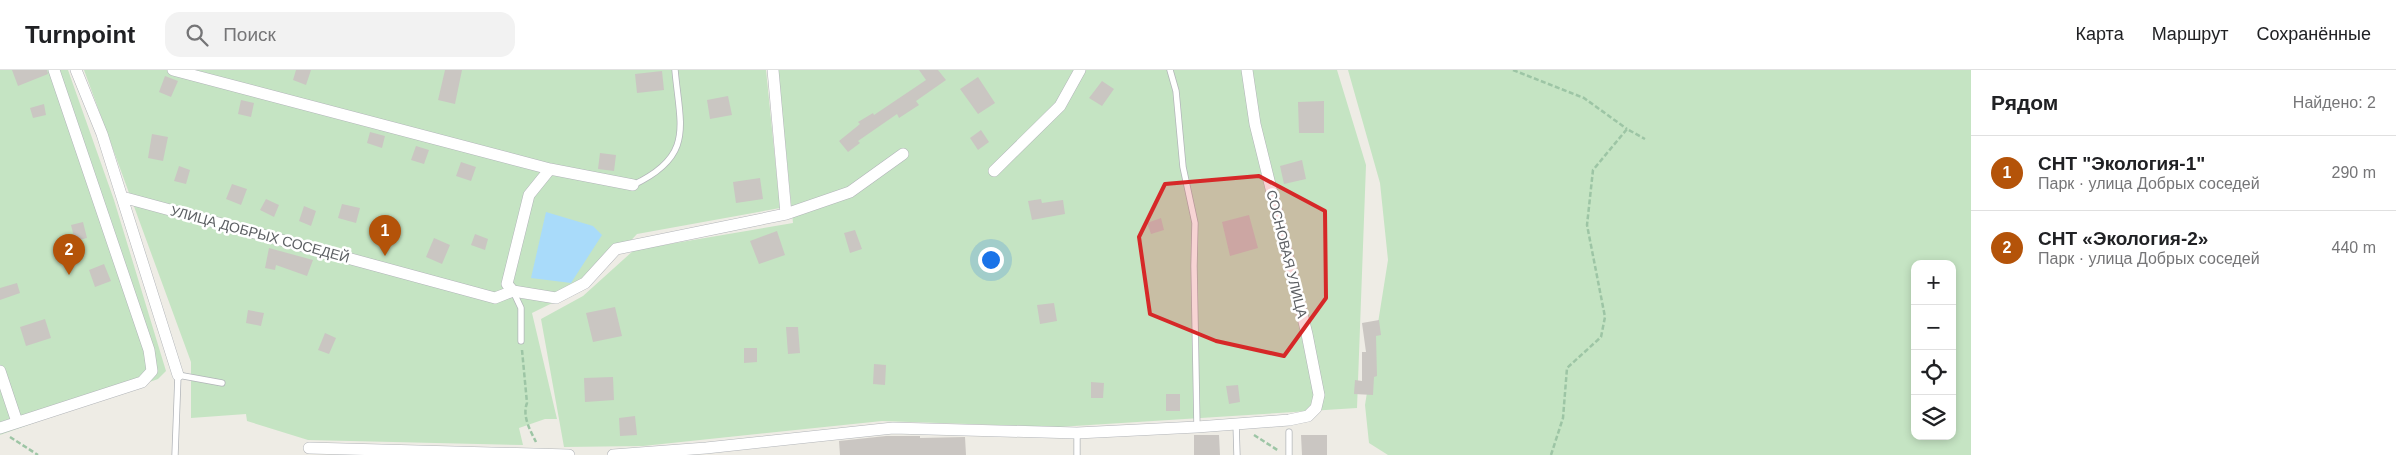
<!DOCTYPE html>
<html lang="ru">
<head>
<meta charset="utf-8">
<style>
	:root { --surface:#fff; --page:#f2f2f2; --text:#202124; --muted:#757577; --line:#e0e0e0; --accent:#b45309 }
	body { margin:0; font-family:Helvetica,sans-serif; background:var(--page); color:var(--text) }
	.controls { position:absolute; right:15px; bottom:15px; display:grid; overflow:hidden; border-radius:10px; box-shadow:0 2px 8px #0003 }
	.controls button { width:45px; height:45px; display:grid; place-items:center; padding:0; border:0; border-bottom:1px solid var(--line); background:var(--surface); color:var(--text); font:25px sans-serif }
	.you { position:absolute; left:990px; top:189px; width:18px; height:18px; margin:-12px; border:4px solid #fff; border-radius:50%; background:#1a73e8; box-shadow:0 0 0 8px #1a73e833 }
	.badge { display:grid; place-items:center; width:32px; height:32px; border-radius:50%; background:var(--accent); color:#fff; font-size:16px; font-weight:700 }
	.pin { position:absolute; translate:-50% -41px; filter:drop-shadow(0 1px 2px #0008) }
	.pin::after { content:''; position:absolute; top:26px; width:18px; height:15px; background:inherit; clip-path:polygon(0 0,100% 0,50% 100%) }
	.list { margin:0; padding:0; list-style:none }
	h2 { display:flex; justify-content:space-between; align-items:center; height:65px; margin:0; padding:0 20px; font-size:21px }
	h2 small { font-size:16px; font-weight:400; color:var(--muted) }
	.list li { display:grid; grid-template-columns:32px 1fr auto; gap:15px; align-items:center; box-sizing:border-box; height:75px; padding:0 20px; border-top:1px solid var(--line) }
	.list b { display:block; font-size:19px; white-space:nowrap }
	.list p { margin:0; font-size:16px; white-space:nowrap; color:var(--muted) }
	.list em { font-size:16px; font-style:normal; color:var(--muted) }
	.icon { flex:none; width:28px; height:28px; fill:none; stroke:currentColor; stroke-width:2; stroke-linecap:round; stroke-linejoin:round }
	.map { position:relative; flex:none; width:1971px; height:385px; overflow:hidden }
	header { display:flex; align-items:center; gap:30px; box-sizing:border-box; height:70px; padding:0 25px; background:var(--surface); border-bottom:1px solid var(--line) }
	header strong { font-size:24px }
	nav { display:flex; gap:28px; margin-inline-start:auto; font-size:18px }
	.search { width:350px; height:45px; background:var(--page); display:flex; align-items:center; gap:12px; box-sizing:border-box; padding:0 18px; border-radius:15px; color:var(--muted); font-size:19px }
	main { display:flex }
	aside { flex:1; background:var(--surface) }
	.map>svg:first-child { display:block }
</style>
</head>
<body>
<header>
<strong>Turnpoint</strong>
<div class="search"><svg class="icon" aria-label="search" viewBox="0 0 24 24"><circle cx="10" cy="10" r="6"/><path d="M15 15l6 6"/></svg>Поиск</div>
<nav><a>Карта</a><a>Маршрут</a><a>Сохранённые</a></nav>
</header>
<main>
<div class="map">
<svg width="1971" height="385" viewBox="0 0 1971 385">
	<rect width="100%" height="100%" fill="#eeece5"/>
	<path fill="#c5e4c3" fill-rule="evenodd" d="M 0,0 L 68,0 L 114,130 L 166,301 L 158,309 L 0,365 Z
		M 84,0 L 766,0 L 780,138 L 637,164 L 589,215 L 532,243 L 557,349 L 545,349 L 519,358 L 523,375 L 308,370 L 247,351 L 246,344 L 191,348 L 191,292 Z
		M 778,0 L 1337,0 L 1366,95 L 1357,338 L 1058,357 L 882,351 L 643,376 L 564,377 L 541,249 L 583,226 L 634,180 L 793,153 Z
		M 1348,0 L 1971,0 L 1971,385 L 1388,385 L 1369,373 L 1365,335 L 1388,190 L 1380,113 ZM 1915,194 L 1952,194 L 1952,366 L 1915,366 Z"/>
	<path fill="#a9dbfa" d="M 546,142 L 593,156 L 602,165 L 571,213 L 531,208 Z"/>
	<path fill="#cac6c2" d="M 12,0 L 47,0 L 48,4 L 18,16 Z
		M 296,0 L 311,0 L 306,15 L 293,10 Z
		M 445,0 L 462,0 L 455,34 L 438,30 Z
		M 919,0 L 938,0 L 946,10 L 916,31 L 919,35 L 899,48 L 897,44 L 858,71 L 860,73 L 848,82 L 839,71 L 860,54 L 858,52 L 873,43 L 874,45 L 926,10 Z
		M 662,1 L 664,20 L 637,23 L 635,4 Z
		M 165,6 L 178,11 L 171,27 L 159,22 Z
		M 978,7 L 995,33 L 978,44 L 960,19 Z
		M 1102,11 L 1114,19 L 1102,36 L 1089,28 Z
		M 728,26 L 732,45 L 710,49 L 707,30 Z
		M 241,30 L 254,33 L 251,47 L 238,44 Z
		M 1324,31 L 1324,63 L 1299,63 L 1298,32 Z
		M 44,34 L 46,45 L 33,48 L 30,38 Z
		M 981,60 L 989,72 L 978,80 L 970,68 Z
		M 370,62 L 385,66 L 382,78 L 367,73 Z
		M 152,64 L 168,67 L 163,91 L 148,88 Z
		M 416,76 L 429,80 L 424,94 L 411,90 Z
		M 600,83 L 616,85 L 614,101 L 598,99 Z
		M 1302,90 L 1306,109 L 1284,114 L 1280,96 Z
		M 461,92 L 476,97 L 471,111 L 456,106 Z
		M 179,96 L 190,100 L 186,114 L 174,111 Z
		M 760,108 L 763,129 L 736,133 L 733,112 Z
		M 232,114 L 247,119 L 241,135 L 226,129 Z
		M 266,129 L 279,135 L 274,147 L 260,140 Z
		M 1041,129 L 1042,133 L 1063,130 L 1065,144 L 1032,150 L 1028,131 Z
		M 342,134 L 360,138 L 356,153 L 338,148 Z
		M 304,136 L 316,141 L 311,156 L 299,151 Z
		M 1249,145 L 1258,178 L 1230,186 L 1222,152 Z
		M 1161,148 L 1164,160 L 1151,164 L 1147,153 Z
		M 83,152 L 87,168 L 75,171 L 71,155 Z
		M 855,160 L 862,179 L 850,183 L 844,163 Z
		M 777,161 L 785,185 L 759,194 L 750,171 Z
		M 475,164 L 488,169 L 485,180 L 471,175 Z
		M 434,168 L 450,175 L 442,194 L 426,187 Z
		M 269,178 L 313,190 L 307,206 L 276,195 L 275,200 L 265,198 Z
		M 104,194 L 111,211 L 95,217 L 89,200 Z
		M 17,213 L 20,223 L 0,230 L 0,218 Z
		M 1054,233 L 1057,251 L 1040,254 L 1037,235 Z
		M 615,237 L 622,266 L 593,272 L 586,243 Z
		M 248,240 L 264,243 L 261,256 L 246,253 Z
		M 45,249 L 51,268 L 26,276 L 20,257 Z
		M 1379,250 L 1381,265 L 1376,266 L 1377,306 L 1374,307 L 1373,325 L 1354,324 L 1355,310 L 1362,311 L 1362,282 L 1366,282 L 1362,253 Z
		M 786,257 L 798,257 L 800,283 L 788,284 Z
		M 325,263 L 336,268 L 329,284 L 318,280 Z
		M 744,278 L 757,278 L 757,292 L 744,293 Z
		M 874,294 L 886,295 L 885,315 L 873,314 Z
		M 613,307 L 614,330 L 585,332 L 584,308 Z
		M 1091,312 L 1104,313 L 1103,328 L 1091,328 Z
		M 1238,315 L 1240,332 L 1229,334 L 1226,316 Z
		M 1166,324 L 1180,324 L 1180,341 L 1166,341 Z
		M 635,346 L 637,365 L 620,366 L 619,348 Z
		M 1194,365 L 1219,365 L 1220,385 L 1194,385 Z
		M 1301,365 L 1327,365 L 1327,385 L 1302,385 Z
		M 886,366 L 920,366 L 920,368 L 965,367 L 966,385 L 840,385 L 839,371 Z"/>
	<g fill="none" stroke-linecap="round" stroke-linejoin="round">
		<g stroke="#b2b5b9" stroke-width="7">
			<path id="service" d="M 1170,0 L 1176,21 L 1183,97 L 1195,153 L 1194,196 L 1197,357
				M 633,115 C 695,86 680,56 675,0
				M 513,221 L 521,238 L 521,271
				M 1236,353 L 1237,385
				M 1077,363 L 1077,385
				M 175,385 L 178,305 L 222,313
				M 1289,385 L 1289,362"/>
		</g>
		<g stroke="#b2b5b9" stroke-width="12">
			<path id="minor" d="M 76,0 L 102,64 L 178,305
				M 173,0 L 550,99 L 529,125 L 507,214 L 513,221 L 556,228 L 585,213 L 616,179 L 786,144 L 773,0
				M 550,99 L 633,115
				M 994,101 L 1060,36 L 1080,0
				M 122,127 L 495,228 L 513,221
				M 786,144 L 850,122 L 903,84
				M 0,301 L 17,352
				M 0,358 L 142,312 L 152,301 L 149,280 L 54,0
				M 309,378 L 569,385
				M 613,385 L 706,378 L 893,358 L 1077,363 L 1197,357 L 1289,350 L 1308,346 L 1316,338 L 1319,325 L 1307,264 L 1255,54 L 1247,0"/>
		</g>
		<path stroke="#9dc5a5" stroke-width="2.5" stroke-dasharray="5 2.5" stroke-linecap="butt" d="M 1513,0 L 1584,28 L 1627,59
			M 522,280 L 527,333 C 522,346 530,360 536,372
			M 1254,365 L 1279,381
			M 10,367 L 38,385
			M 1551,385 L 1563,348 L 1567,298 L 1601,267 L 1605,247 L 1587,155 L 1593,100 L 1627,59 L 1645,69"/>
		<use href="#service" stroke="#fff" stroke-width="5.5"/>
		<use href="#minor" stroke="#fff" stroke-width="11"/>
	</g>
	<path fill="#d62828" fill-opacity="0.2" stroke="#d62828" stroke-width="4" stroke-linejoin="round" d="M 1259,106 L 1325,141 L 1326,228 L 1284,286 L 1216,271 L 1150,244 L 1139,167 L 1165,114 Z"/>
	<g text-anchor="middle" dominant-baseline="central" stroke-width="5" stroke-linejoin="round" paint-order="stroke">
		<g font-size="14" fill="#5d6064" stroke="#fff">
			<text transform="translate(260 164) rotate(15)">УЛИЦА ДОБРЫХ СОСЕДЕЙ</text>
			<text transform="translate(1287 184) rotate(76)">СОСНОВАЯ УЛИЦА</text>
		</g>
	</g>
</svg>
<div class="controls">
<button>+</button>
<button>−</button>
<button><svg class="icon" aria-label="locate" viewBox="0 0 24 24"><circle cx="12" cy="12" r="6"/><path d="M12 2v4M12 18v4M2 12h4M18 12h4"/></svg></button>
<button><svg class="icon" aria-label="layers" viewBox="0 0 24 24"><path d="M12 4l9 5-9 5-9-5zM3 14l9 5 9-5"/></svg></button>
</div>
<div class="you"></div>
<div class="pin badge" style="left:385px;top:186px">1</div>
<div class="pin badge" style="left:69px;top:205px">2</div>
</div>
<aside>
<h2>Рядом<small>Найдено: 2</small></h2>
<ul class="list">
<li><span class="badge">1</span><div><b>СНТ &quot;Экология-1&quot;</b><p>Парк · улица Добрых соседей</p></div><em>290 m</em></li>
<li><span class="badge">2</span><div><b>СНТ «Экология-2»</b><p>Парк · улица Добрых соседей</p></div><em>440 m</em></li>
</ul>
</aside>
</main>
</body>
</html>
